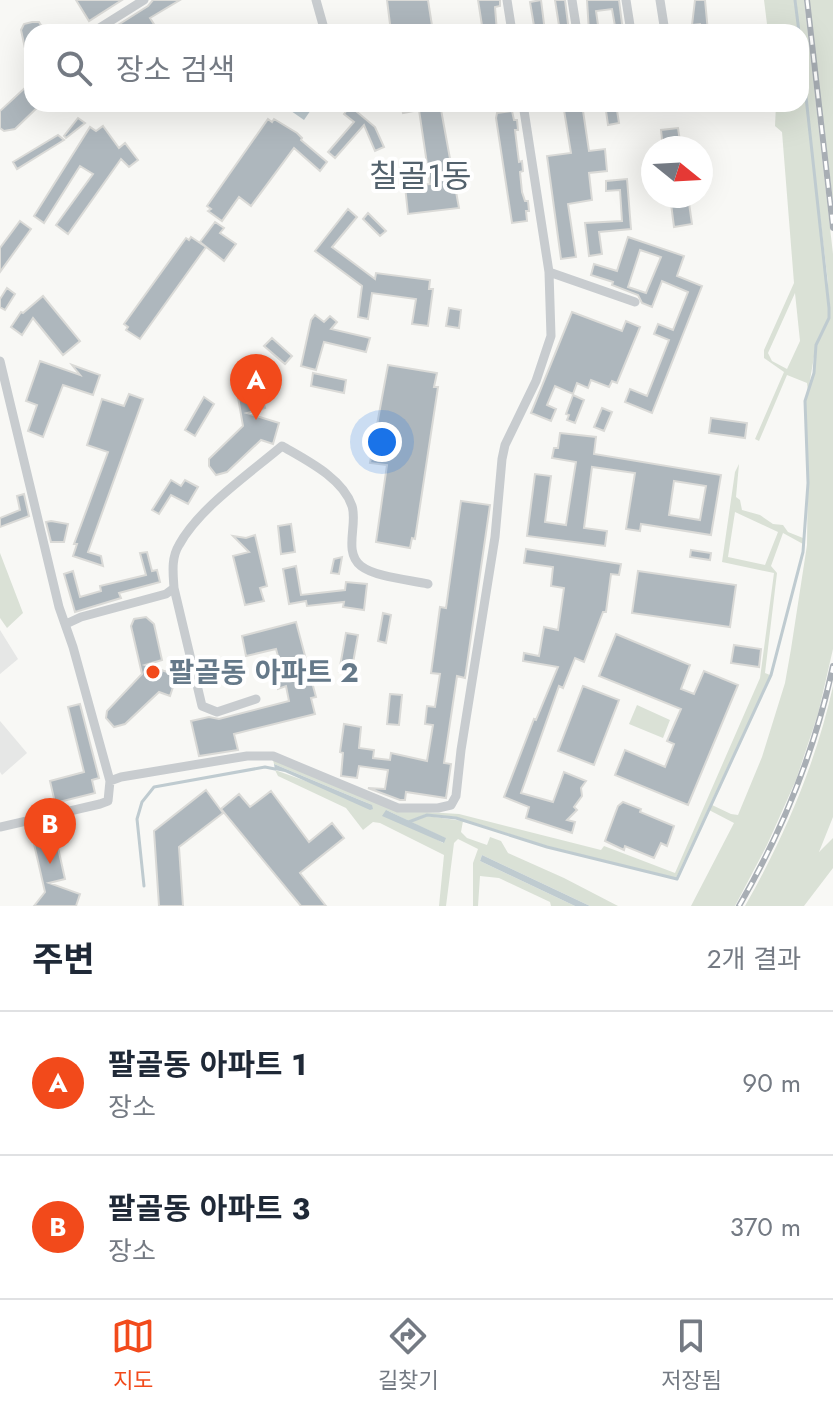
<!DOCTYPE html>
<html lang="ko">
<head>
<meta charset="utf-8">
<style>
	:root { --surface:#fff; --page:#f6f6f7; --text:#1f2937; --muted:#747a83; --line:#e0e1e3; --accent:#f24a1b }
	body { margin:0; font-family:Jost,"Noto Sans KR",sans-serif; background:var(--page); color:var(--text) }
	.compass { position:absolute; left:641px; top:136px; width:72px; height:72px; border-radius:50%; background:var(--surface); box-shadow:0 8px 32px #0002; rotate:108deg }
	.you { position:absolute; left:382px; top:442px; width:28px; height:28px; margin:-20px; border:6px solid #fff; border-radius:50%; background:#1a73e8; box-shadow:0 0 0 12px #1a73e833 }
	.badge { display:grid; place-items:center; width:52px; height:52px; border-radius:50%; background:var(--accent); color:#fff; font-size:26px; font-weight:700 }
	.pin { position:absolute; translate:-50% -66px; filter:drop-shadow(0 2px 4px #0008) }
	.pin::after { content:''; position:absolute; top:42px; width:28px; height:24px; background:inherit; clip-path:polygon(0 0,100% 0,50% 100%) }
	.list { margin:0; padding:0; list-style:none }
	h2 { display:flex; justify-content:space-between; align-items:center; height:104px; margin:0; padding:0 32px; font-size:34px }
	h2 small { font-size:26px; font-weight:400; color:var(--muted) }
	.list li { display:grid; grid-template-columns:52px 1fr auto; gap:24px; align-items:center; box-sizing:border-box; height:144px; padding:0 32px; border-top:2px solid var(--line) }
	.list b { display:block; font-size:30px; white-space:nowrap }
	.list p { margin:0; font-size:26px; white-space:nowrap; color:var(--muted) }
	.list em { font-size:26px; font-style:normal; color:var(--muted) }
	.icon { flex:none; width:44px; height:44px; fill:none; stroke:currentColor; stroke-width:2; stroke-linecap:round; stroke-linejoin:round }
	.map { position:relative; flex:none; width:833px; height:906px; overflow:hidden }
	.search { position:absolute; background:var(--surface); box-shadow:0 8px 32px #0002; left:24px; right:24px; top:24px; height:88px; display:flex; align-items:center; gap:20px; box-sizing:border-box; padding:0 28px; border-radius:24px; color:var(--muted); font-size:30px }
	.sheet { height:392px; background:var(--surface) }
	nav { display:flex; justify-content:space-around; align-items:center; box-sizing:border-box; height:112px; border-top:2px solid var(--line); background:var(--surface); font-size:22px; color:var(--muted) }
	nav a { display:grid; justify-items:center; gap:4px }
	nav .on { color:var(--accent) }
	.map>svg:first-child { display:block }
</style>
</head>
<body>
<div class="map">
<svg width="833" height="906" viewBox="0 0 833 906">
	<rect width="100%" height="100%" fill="#f8f8f5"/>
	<path fill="#e6e7e6" d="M 0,630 L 18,659 L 0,674 Z
		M 0,721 L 27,753 L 2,775 L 0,772 Z"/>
	<path fill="#dae1d6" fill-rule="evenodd" d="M 764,0 L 795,0 L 798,32 L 768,32 Z
		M 796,0 L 804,0 L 833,254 L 833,649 L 818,714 L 796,780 L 767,845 L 735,906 L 691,906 L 734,823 L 709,810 L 712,805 L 731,814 L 738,815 L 762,757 L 785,683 L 791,649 L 807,545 L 808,461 L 805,401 L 814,373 L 817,345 L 830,318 L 830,308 Z
		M 809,0 L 833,0 L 833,202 L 812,28 Z
		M 801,57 L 828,283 L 828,318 L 816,345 L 808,392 L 807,383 L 787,375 L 759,441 L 755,439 L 784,372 L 764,358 L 764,350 L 794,283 L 782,132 L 775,126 L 776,104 L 801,104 ZM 795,293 L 800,341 L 787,369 L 772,361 L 768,353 Z
		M 739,464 L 736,497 L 740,500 L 742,510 L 760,515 L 773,524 L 783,525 L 788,532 L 803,538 L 803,544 L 783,533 L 771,566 L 777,573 L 765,673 L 770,675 L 676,878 L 547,846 L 456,817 L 426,814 L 409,821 L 386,810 L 443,843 L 445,838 L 411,822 L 427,816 L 463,821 L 461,832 L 467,838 L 487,845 L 490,837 L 501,841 L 508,853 L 564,878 L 618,906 L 590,906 L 482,855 L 480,861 L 575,906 L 551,906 L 550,902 L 499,878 L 480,876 L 478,906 L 473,906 L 473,863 L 478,849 L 458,839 L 454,843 L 446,906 L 439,906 L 444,855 L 380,823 L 373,822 L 363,830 L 346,808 L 278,776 L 275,770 L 372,805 L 274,764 L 273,760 L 396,810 L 459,814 L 601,850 L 604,846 L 675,873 L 760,678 L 774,573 L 722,562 L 735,472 ZM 735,512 L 778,532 L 765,565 L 728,557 Z
		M 0,553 L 23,613 L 7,628 L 0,618 Z
		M 833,686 L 833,817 L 819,852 L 833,838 L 833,868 L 804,906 L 745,906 C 784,838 816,763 833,686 Z
		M 637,705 L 670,720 L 663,738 L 629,724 Z"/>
	<path fill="#bfcbd0" d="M 281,104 L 315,104 L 304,120 Z
		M 274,764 L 372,805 L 373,809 L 370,810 L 285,772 L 275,770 Z
		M 386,810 L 446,838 L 444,843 L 382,816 Z
		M 482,855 L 590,906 L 575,906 L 480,861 Z"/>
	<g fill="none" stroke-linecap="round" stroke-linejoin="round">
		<path stroke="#bfcbd0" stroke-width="3" d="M 795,0 L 799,32
			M 406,823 L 427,815 L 456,818 L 547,847 L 677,879 L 771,675 L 803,552 L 808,483 L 805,401 L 814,373 L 816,345 L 829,318 L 829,308 L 801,51
			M 144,886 L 137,819 L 142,802 L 154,787 L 265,767 L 275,769"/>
	</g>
	<path fill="#aeb7bd" stroke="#dadad7" stroke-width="2" fill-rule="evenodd" d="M 76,0 L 122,0 L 89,21 Z
		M 153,0 L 180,0 L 150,18 L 159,32 L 107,32 L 148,6 Z
		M 387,0 L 428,0 L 433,32 L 391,32 Z
		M 478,0 L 500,0 L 500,6 L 495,7 L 497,32 L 483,32 Z
		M 541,0 L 545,32 L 535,32 L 530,2 Z
		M 555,0 L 565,0 L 569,32 L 560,32 Z
		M 587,0 L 619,0 L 623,32 L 616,32 L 612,9 L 596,11 L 599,32 L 589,32 Z
		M 695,0 L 705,0 L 708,32 L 701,32 L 700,24 L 692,25 Z
		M 32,22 L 39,22 L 45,32 L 32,32 L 32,66 L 29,67 L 21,30 L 24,24 Z
		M 28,85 L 32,91 L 32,104 L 41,104 L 15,129 L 4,131 L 0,128 L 0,111 Z
		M 401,104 L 440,104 L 459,208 L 408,214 L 405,186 L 430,184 L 419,110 L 403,113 Z
		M 563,104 L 582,104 L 589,151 L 605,149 L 607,171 L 589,173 L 592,200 L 568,204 L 576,257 L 561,259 L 547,156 L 571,153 Z
		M 605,104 L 616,104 L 619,123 L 608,125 Z
		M 350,106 L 375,127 L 384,147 L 375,151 L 364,125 L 335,158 L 328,152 L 354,122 L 344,114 Z
		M 512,111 L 514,120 L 517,120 L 518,130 L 515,130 L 519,162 L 522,161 L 523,171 L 520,172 L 522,192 L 525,201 L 528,201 L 529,211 L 526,211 L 527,221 L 512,223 L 496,118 L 497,113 Z
		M 78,118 L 85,123 L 66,138 L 64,136 Z
		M 268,119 L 272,122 L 274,119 L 297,133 L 302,138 L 301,140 L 327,162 L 320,171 L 294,148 L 251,206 L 239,197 L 222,221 L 208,211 L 211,209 L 207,206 Z
		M 103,126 L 119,148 L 125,143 L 138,160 L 129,167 L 121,159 L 68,234 L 56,225 L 93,174 L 80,166 L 44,223 L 34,216 L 90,127 L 96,131 Z
		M 678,128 L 681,148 L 663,148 L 661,130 Z
		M 58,135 L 64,140 L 17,169 L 13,162 Z
		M 627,179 L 631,229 L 599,232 L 602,254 L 589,256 L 585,223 L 622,221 L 620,190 L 606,191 L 606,181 Z
		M 670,196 L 688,196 L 692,224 L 674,227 Z
		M 348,209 L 357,217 L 332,247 L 375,279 L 376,273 L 430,280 L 429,289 L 433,289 L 428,326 L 412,324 L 416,299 L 372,293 L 368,319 L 358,317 L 362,286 L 315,251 Z
		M 368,213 L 386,231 L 380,236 L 363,219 Z
		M 20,221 L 31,229 L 0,272 L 0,248 Z
		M 215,222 L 224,228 L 220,233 L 236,244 L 224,261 L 200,242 Z
		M 191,237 L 206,247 L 140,339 L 126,330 L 128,327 L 124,324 L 186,238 L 189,240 Z
		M 628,237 L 684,256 L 677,276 L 702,286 L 652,413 L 625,402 L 630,389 L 647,396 L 669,340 L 654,334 L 658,324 L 673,330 L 688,292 L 662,281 L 652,307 L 642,303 L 638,295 L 612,285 L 613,282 L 591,275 L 594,264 L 617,271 ZM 640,250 L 661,257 L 646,293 L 628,287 Z
		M 7,288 L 15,294 L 5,310 L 0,307 L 0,299 Z
		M 43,296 L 80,341 L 63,355 L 33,318 L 22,335 L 11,327 L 21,312 L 23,313 Z
		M 449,308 L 461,310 L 459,328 L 446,326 Z
		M 572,312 L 622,331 L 626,321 L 640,327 L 617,383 L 612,381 L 609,387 L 591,380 L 588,388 L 577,383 L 573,394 L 555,386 L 547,405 L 556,409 L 551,421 L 531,413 Z
		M 315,315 L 324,322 L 330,316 L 337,322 L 331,329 L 370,338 L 366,352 L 324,342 L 316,370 L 301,366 L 311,320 Z
		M 272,338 L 292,356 L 285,364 L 264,346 Z
		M 40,361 L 80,375 L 72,365 L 100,375 L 93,395 L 63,385 L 43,437 L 28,431 L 37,405 L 26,401 Z
		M 248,365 L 256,372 L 265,408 L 247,413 L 279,423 L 273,444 L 261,440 L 227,472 L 216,475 L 209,466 L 209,459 L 243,426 L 234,374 L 237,367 Z
		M 388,365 L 437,373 L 434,387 L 438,387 L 415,539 L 412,538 L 410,548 L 376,542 L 387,465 L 370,463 Z
		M 313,373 L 346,380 L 344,393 L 311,386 Z
		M 129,394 L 143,399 L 88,552 L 101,556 L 103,566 L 73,556 L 77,544 L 74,544 L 108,452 L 87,445 L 102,399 L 124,406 Z
		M 573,395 L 584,400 L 575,423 L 567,420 L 569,415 L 566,414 Z
		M 204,397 L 214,404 L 195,436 L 185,430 Z
		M 602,408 L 612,412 L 604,431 L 594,427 Z
		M 711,418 L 747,423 L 745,438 L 709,433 Z
		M 560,433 L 596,437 L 594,454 L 721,475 L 711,535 L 641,524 L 640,531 L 626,529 L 635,473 L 592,467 L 584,528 L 607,531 L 605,546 L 527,536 L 535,474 L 551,476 L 545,522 L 566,525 L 576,462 L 552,458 L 554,448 L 558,448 ZM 674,481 L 706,486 L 700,520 L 669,515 Z
		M 171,480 L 181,486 L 185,480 L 198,487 L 188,504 L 171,495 L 159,514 L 152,510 Z
		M 24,494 L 29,516 L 0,527 L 0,518 L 20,510 L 17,496 Z
		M 461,501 L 490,505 L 465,678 L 457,676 L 444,763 L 451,764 L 446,798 L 406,792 L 405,800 L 400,800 L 368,788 L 385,789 L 388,770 L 359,766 L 357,778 L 341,776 L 343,753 L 340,752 L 344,724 L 361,727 L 359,748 L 374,750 L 373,758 L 390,760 L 391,753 L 427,761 L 433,725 L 425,724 L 427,706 L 435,707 L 440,674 L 431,673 L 440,607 L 446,608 Z
		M 51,521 L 68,524 L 64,542 L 51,542 L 46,522 Z
		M 291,524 L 295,552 L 281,554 L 278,526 Z
		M 255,535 L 267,586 L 260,588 L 264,601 L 245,605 L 233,556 L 249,552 L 233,536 L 246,538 Z
		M 526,549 L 621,564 L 619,575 L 611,574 L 606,612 L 603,612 L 584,662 L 575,658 L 563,688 L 559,686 L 521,793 L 553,802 L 564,772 L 586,781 L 581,788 L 582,796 L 574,807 L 577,810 L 567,820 L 575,822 L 572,833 L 526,818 L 529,807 L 504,797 L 534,719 L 536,720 L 558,667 L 523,661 L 524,653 L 539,656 L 544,627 L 558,630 L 564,588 L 551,586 L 553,567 L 524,563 Z
		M 691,550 L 711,553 L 710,560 L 690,557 Z
		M 147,552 L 152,571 L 157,570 L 160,582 L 119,593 L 121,598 L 75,612 L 64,574 L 73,571 L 80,597 L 101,591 L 100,586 L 146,575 L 140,553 Z
		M 342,557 L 339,574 L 331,573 L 334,559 Z
		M 296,566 L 301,595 L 345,590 L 346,582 L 367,584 L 364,610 L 343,607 L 344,602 L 307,606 L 306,601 L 289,604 L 283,569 Z
		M 638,571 L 736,585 L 730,627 L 632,613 Z
		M 383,613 L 391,615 L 386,643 L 378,641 Z
		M 146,617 L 154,624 L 162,660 L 145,665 L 177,675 L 170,696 L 159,692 L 125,724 L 114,727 L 106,718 L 107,711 L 142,674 L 131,626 L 134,619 Z
		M 296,622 L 316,697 L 311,698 L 315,714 L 234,734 L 238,750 L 199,756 L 191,721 L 209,717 L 219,719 L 289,701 L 286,686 L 278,689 L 276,680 L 284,678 L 276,649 L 246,656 L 242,636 Z
		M 346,633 L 358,635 L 351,674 L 339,672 Z
		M 616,634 L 690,665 L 681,689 L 694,694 L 704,671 L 738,685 L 688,805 L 615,775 L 625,750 L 665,767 L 674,744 L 667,741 L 681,709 L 599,676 Z
		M 734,645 L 761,649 L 759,667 L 731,663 Z
		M 583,686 L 619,700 L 594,765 L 558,751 Z
		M 390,694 L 402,695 L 399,725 L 387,724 Z
		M 80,704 L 99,778 L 92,780 L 95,793 L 55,803 L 50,781 L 84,772 L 68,707 Z
		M 206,790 L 223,813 L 179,847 L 183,906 L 159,906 L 154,831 Z
		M 271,791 L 309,842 L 332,823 L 344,838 L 300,873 L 326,906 L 301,906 L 221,809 L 239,794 L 250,807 Z
		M 623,802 L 641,809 L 640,812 L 674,826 L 667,846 L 661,843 L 654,858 L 625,846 L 624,850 L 605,841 L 618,806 Z
		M 49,835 L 57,843 L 65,879 L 49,883 L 80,894 L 76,906 L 34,906 L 45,892 L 34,844 L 37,838 Z"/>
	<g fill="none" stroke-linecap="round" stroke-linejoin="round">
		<path stroke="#c8cccf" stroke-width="9" d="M 316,0 L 325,32
			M 507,0 L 512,32
			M 572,0 L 577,32
			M 626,0 L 631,32
			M 660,0 L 665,32
			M 93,32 L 144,0
			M 523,104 L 549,272 L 635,302
			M 0,361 L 59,607 L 73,647 L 110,781 L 108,801 L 100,804 L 0,827
			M 174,588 L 202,706 L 217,712 L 256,699
			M 66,624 L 81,617 L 166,594 L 174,588 C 173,573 171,558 179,545 C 199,508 249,474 282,446 C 306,460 343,478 352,506 C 358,524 343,552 361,566 C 375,577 410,580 428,584
			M 110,781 L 121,777 L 247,756 L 273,756 L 398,808 L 438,808 L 451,805 L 456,796 L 461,750 L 495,537 L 502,459 L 505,445 L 536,381 L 551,336 L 549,272"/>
		<g stroke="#a8aeb4" stroke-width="6">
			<path id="rail" d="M 807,0 L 833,228
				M 739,906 C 782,832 815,750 833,666"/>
		</g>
		<use href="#rail" stroke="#fff" stroke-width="3" stroke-dasharray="9" stroke-linecap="butt"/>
	</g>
	<circle fill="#f24a1b" stroke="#fff" stroke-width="3" cx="153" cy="672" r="8"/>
	<g text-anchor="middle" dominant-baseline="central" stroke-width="8" stroke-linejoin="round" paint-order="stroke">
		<g font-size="28" font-weight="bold" fill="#657989" stroke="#fff" text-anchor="start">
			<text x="169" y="672">팔골동 아파트 2</text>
		</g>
		<g font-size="32" fill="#53626d" stroke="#fff">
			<text x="420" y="176">칠골1동</text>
		</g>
	</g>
</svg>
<svg class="compass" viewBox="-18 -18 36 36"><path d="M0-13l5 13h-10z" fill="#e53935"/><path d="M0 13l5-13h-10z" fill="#747a83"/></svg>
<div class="you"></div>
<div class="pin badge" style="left:256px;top:420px">A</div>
<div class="pin badge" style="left:50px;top:864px">B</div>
<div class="search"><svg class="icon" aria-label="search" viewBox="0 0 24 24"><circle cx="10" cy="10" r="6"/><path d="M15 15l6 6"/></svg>장소 검색</div>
</div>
<section class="sheet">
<h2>주변<small>2개 결과</small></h2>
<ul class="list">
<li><span class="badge">A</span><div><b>팔골동 아파트 1</b><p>장소</p></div><em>90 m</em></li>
<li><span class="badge">B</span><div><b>팔골동 아파트 3</b><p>장소</p></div><em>370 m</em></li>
</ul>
</section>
<nav>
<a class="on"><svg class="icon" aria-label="map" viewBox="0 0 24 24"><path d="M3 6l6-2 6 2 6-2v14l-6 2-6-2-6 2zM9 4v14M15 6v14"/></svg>지도</a>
<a><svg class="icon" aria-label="directions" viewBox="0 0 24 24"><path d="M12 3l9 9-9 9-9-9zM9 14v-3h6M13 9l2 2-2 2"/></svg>길찾기</a>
<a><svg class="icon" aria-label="saved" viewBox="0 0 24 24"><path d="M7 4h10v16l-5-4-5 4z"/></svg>저장됨</a>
</nav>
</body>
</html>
